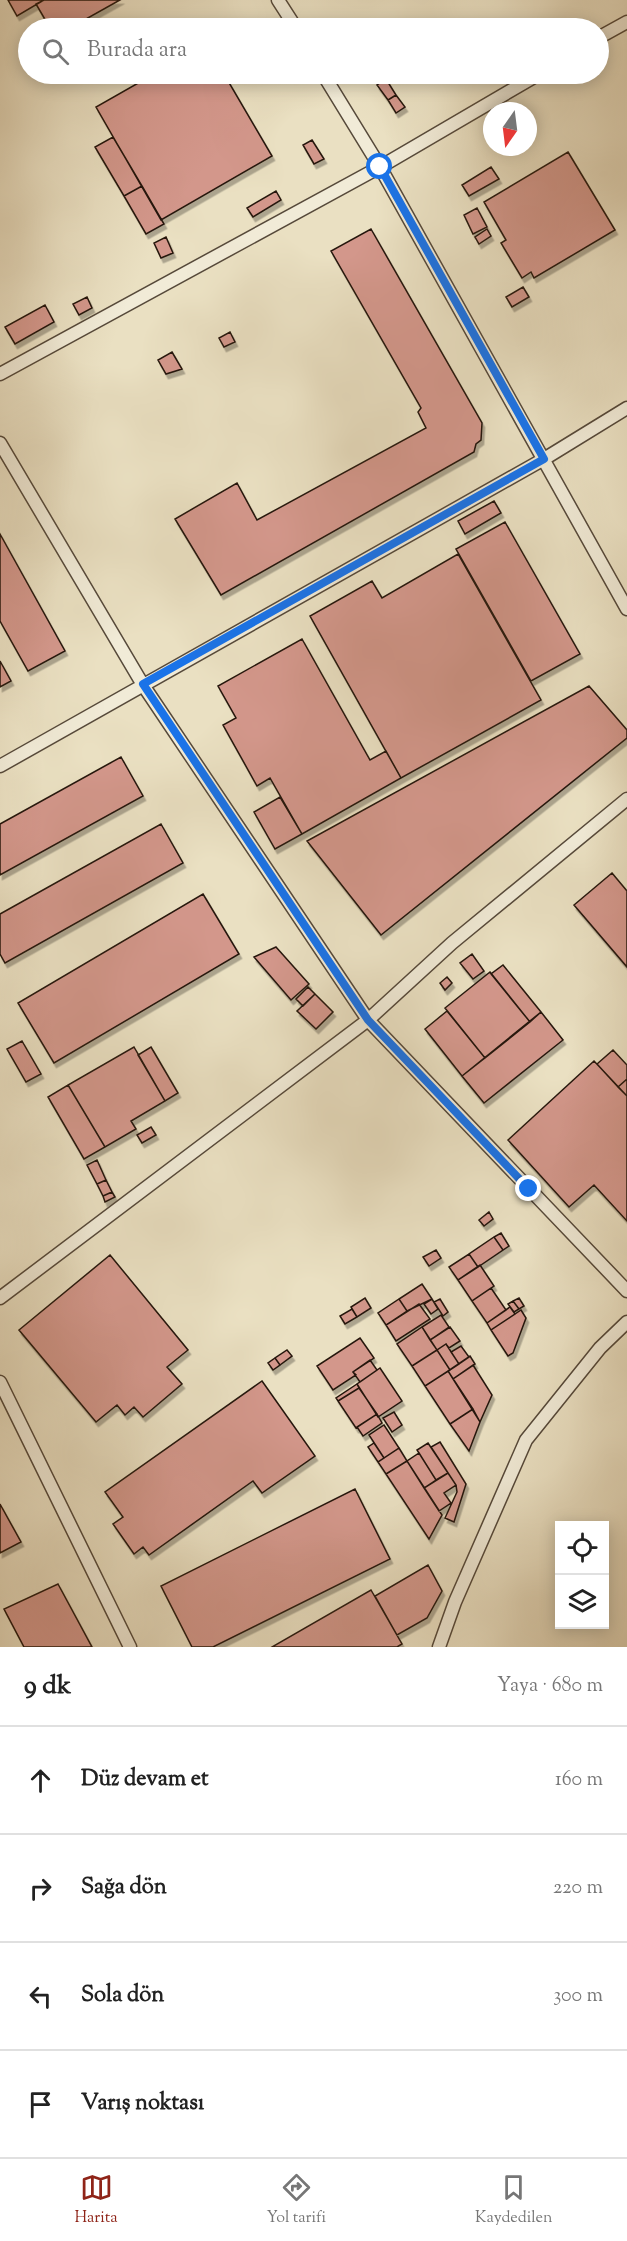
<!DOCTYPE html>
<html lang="tr">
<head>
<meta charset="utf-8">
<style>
	:root { --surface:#fff; --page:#f6f6f6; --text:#222; --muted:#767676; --line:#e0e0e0; --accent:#8f2418 }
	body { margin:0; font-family:"Sorts Mill Goudy",serif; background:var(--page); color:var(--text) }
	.controls { position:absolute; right:18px; bottom:18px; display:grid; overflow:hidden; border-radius:0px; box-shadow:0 3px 15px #0003 }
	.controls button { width:54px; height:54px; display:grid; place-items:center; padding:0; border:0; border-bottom:2px solid var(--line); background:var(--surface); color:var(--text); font:30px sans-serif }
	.compass { position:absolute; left:483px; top:102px; width:54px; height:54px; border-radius:50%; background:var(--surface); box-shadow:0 3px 15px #0003; rotate:194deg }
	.stop { position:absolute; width:18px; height:18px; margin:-14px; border:4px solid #1a73e8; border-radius:50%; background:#fff }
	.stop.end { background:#1a73e8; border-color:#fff; box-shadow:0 2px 6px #0008 }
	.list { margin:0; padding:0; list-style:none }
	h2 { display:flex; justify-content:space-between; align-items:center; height:78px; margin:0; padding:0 24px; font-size:26px }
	h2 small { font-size:20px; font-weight:400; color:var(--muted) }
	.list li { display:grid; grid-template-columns:39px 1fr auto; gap:18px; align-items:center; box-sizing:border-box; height:108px; padding:0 24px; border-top:2px solid var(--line) }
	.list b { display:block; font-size:22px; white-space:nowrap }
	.list em { font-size:20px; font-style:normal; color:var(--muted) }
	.icon { flex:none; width:33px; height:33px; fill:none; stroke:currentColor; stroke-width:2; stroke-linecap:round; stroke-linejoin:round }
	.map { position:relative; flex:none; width:627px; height:1647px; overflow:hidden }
	.search { position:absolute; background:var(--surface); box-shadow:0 3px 15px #0003; left:18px; right:18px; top:18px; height:66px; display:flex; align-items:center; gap:15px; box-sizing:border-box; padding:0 21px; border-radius:33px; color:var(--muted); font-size:22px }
	.sheet { height:510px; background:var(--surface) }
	nav { display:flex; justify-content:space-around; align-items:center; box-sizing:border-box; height:84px; border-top:2px solid var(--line); background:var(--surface); font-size:16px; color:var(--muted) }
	nav a { display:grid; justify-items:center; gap:3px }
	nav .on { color:var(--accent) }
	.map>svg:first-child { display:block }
</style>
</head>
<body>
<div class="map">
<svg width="627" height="1647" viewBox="0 0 627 1647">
	<defs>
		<filter id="shadow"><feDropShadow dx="2.5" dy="4.5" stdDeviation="0" flood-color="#0004"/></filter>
	</defs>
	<rect width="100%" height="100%" fill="#eae0c2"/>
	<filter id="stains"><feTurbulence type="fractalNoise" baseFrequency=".00333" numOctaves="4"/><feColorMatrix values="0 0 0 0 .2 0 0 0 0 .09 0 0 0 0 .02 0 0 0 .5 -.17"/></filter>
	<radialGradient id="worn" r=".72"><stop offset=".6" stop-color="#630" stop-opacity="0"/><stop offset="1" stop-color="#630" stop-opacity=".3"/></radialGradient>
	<path fill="#d3978b" stroke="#25170c" stroke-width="1.5" filter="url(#shadow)" d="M 8,0 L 44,0 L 17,16 Z
		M 44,0 L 120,0 L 70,28 L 50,28 L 36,4 Z
		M 154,74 L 224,74 L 272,156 L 161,220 L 96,107 Z
		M 386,79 L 396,95 L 388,100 L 377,85 Z
		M 396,95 L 405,107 L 396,113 L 388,100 Z
		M 113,137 L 142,186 L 124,196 L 95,147 Z
		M 312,140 L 324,159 L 314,164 L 303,145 Z
		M 568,152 L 615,230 L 534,278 L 531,272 L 522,278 L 501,243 L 506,240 L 484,202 Z
		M 491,167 L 499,179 L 469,196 L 462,185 Z
		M 142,186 L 164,224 L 146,234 L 124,196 Z
		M 276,191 L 281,200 L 253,217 L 247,208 Z
		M 477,208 L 487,227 L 473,234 L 464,215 Z
		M 371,229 L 482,423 L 481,440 L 476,444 L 474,452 L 221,595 L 175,519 L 237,483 L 257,520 L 426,428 L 418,412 L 421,408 L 331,251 Z
		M 487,229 L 491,236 L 479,244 L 475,237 Z
		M 166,237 L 173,253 L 161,258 L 154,243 Z
		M 523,287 L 529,297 L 512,307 L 506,297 Z
		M 87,297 L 92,308 L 79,315 L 73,304 Z
		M 45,305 L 54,322 L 15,344 L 5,327 Z
		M 230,332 L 235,342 L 224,347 L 219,338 Z
		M 172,352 L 182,369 L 166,374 L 158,360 Z
		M 494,501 L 501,513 L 465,534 L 458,521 Z
		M 505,522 L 580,654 L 531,681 L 456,549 Z
		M 0,534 L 65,651 L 28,671 L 0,621 Z
		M 458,554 L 541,700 L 401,778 L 310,616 L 372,581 L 382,598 Z
		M 302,639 L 370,760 L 386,751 L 401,778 L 302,834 L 270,778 L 257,786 L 223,725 L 236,718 L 218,686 Z
		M 0,661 L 11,681 L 0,687 Z
		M 589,686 L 627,730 L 627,738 L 381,935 L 307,841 Z
		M 121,757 L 143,796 L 0,875 L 0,824 Z
		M 280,797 L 302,834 L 275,849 L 254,812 Z
		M 161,824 L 183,863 L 5,963 L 0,954 L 0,914 Z
		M 612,873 L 627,891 L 627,967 L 574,905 Z
		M 203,894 L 239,954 L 54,1063 L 18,1003 Z
		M 276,947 L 309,984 L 291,1000 L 254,957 Z
		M 472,954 L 484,971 L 473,979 L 460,963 Z
		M 503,965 L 541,1012 L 530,1022 L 491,974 Z
		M 490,972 L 530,1022 L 485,1058 L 445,1008 Z
		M 447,977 L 452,983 L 445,990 L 440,983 Z
		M 308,987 L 315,994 L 303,1006 L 296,999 Z
		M 315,994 L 333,1012 L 316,1029 L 297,1011 Z
		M 447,1011 L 485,1058 L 462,1076 L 425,1029 Z
		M 541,1012 L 563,1040 L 484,1103 L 462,1076 Z
		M 22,1041 L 41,1074 L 26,1082 L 7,1049 Z
		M 134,1047 L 165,1101 L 131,1121 L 136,1129 L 105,1147 L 68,1085 Z
		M 151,1047 L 178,1093 L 165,1101 L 138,1055 Z
		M 613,1050 L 627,1065 L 627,1079 L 618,1087 L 597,1064 Z
		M 594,1061 L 627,1096 L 627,1221 L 594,1185 L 569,1207 L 508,1140 Z
		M 627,1079 L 627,1096 L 618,1087 Z
		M 68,1085 L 105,1147 L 84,1159 L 48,1097 Z
		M 151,1127 L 156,1135 L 142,1143 L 137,1135 Z
		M 97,1160 L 106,1180 L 97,1184 L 87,1165 Z
		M 106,1180 L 112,1192 L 103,1196 L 97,1184 Z
		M 112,1192 L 115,1197 L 105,1202 L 103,1196 Z
		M 489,1212 L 493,1219 L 484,1226 L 479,1220 Z
		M 501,1233 L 509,1246 L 503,1250 L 494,1237 Z
		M 494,1237 L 503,1250 L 478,1267 L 469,1254 Z
		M 436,1250 L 441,1258 L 429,1266 L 423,1257 Z
		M 469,1254 L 478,1267 L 458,1280 L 449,1267 Z
		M 110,1255 L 188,1350 L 167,1367 L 182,1384 L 143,1417 L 134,1407 L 125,1415 L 117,1405 L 96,1422 L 19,1330 Z
		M 480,1265 L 494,1286 L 472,1301 L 458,1280 Z
		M 422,1284 L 432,1299 L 407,1311 L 399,1299 Z
		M 491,1288 L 506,1310 L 487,1323 L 472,1301 Z
		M 365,1298 L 371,1308 L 357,1317 L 351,1307 Z
		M 519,1298 L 524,1306 L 519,1309 L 513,1301 Z
		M 399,1299 L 407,1311 L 386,1325 L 378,1313 Z
		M 432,1299 L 438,1309 L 431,1314 L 424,1304 Z
		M 440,1299 L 448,1312 L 443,1316 L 434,1302 Z
		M 513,1301 L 519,1309 L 514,1312 L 508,1304 Z
		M 419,1304 L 430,1319 L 396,1341 L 386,1325 Z
		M 510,1307 L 515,1314 L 491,1330 L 487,1323 Z
		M 352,1309 L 357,1317 L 345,1324 L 340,1316 Z
		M 521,1310 L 526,1318 L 513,1353 L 508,1356 L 491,1330 Z
		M 441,1315 L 449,1327 L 430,1340 L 422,1327 Z
		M 422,1327 L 437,1350 L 412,1366 L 397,1344 Z
		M 450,1327 L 460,1341 L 449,1348 L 446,1344 L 437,1350 L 430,1340 Z
		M 360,1338 L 374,1358 L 353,1372 L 356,1375 L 333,1390 L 317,1366 Z
		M 446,1344 L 459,1364 L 450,1370 L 437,1350 Z
		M 461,1346 L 469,1357 L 459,1364 L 451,1352 Z
		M 287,1350 L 292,1356 L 280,1365 L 275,1358 Z
		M 437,1350 L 450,1370 L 425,1386 L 412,1366 Z
		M 470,1356 L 475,1364 L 453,1379 L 448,1371 Z
		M 275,1358 L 280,1365 L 273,1370 L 268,1363 Z
		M 370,1360 L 377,1370 L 360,1382 L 353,1372 Z
		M 473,1365 L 492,1395 L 480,1422 L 453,1379 Z
		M 380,1368 L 402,1401 L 378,1417 L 357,1384 Z
		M 448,1371 L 473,1409 L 450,1424 L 425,1386 Z
		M 262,1381 L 315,1456 L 262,1493 L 253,1481 L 149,1555 L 143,1547 L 134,1554 L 113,1524 L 123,1517 L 105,1492 Z
		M 357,1384 L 359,1388 L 338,1401 L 336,1398 Z
		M 359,1388 L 377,1414 L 356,1428 L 338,1401 Z
		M 473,1409 L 480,1422 L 469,1451 L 450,1424 Z
		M 394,1412 L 402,1425 L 392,1432 L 383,1418 Z
		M 377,1414 L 382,1423 L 363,1436 L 357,1427 Z
		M 384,1425 L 399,1448 L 384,1458 L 369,1435 Z
		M 440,1442 L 466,1484 L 454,1522 L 445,1518 L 457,1492 L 456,1485 L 431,1447 Z
		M 374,1443 L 384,1458 L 378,1462 L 368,1447 Z
		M 428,1443 L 448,1473 L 436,1480 L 417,1450 Z
		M 399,1448 L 407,1461 L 386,1474 L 378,1462 Z
		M 419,1453 L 436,1480 L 424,1488 L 407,1461 Z
		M 407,1461 L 442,1515 L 429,1539 L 386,1474 Z
		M 448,1473 L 456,1485 L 444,1493 L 451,1503 L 439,1511 L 424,1488 Z
		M 355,1489 L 390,1559 L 213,1647 L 192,1647 L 161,1586 Z
		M 0,1504 L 21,1542 L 0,1553 Z
		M 428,1565 L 442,1591 L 427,1618 L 397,1635 L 375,1596 Z
		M 58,1584 L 92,1647 L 24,1647 L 4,1609 Z
		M 371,1590 L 402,1644 L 397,1647 L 272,1647 Z"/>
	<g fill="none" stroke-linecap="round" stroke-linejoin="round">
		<g stroke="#56493a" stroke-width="15">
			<path id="street" d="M 278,0 L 296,28
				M 598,38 L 627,22
				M 323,74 L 380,167 L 627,609
				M 0,374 L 380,167 L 539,74
				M 0,443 L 143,685 L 368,1020 L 627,1291
				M 0,766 L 544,459 L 627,408
				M 0,1298 L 368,1020 L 452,943 L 627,799
				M 0,1382 L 130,1647
				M 439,1647 L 455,1602 L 526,1440 L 600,1348 L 627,1322"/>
		</g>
		<use href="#street" stroke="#f1ebd7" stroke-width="12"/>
	</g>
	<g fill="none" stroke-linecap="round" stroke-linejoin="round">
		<path stroke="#1a73e8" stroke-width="8" d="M 380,167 L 544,459 L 143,684 L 368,1020 L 529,1189"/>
	</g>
	<rect width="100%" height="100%" filter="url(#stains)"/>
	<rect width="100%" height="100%" fill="url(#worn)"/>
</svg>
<div class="controls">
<button><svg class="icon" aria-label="locate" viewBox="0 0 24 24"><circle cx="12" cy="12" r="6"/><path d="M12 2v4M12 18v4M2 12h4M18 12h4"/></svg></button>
<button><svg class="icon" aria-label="layers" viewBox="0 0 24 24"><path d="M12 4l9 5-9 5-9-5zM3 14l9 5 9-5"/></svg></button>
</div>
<svg class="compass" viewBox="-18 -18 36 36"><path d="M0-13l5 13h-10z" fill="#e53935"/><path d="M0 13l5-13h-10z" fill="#767676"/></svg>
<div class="stop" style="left:380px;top:167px"></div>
<div class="stop end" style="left:529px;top:1189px"></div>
<div class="search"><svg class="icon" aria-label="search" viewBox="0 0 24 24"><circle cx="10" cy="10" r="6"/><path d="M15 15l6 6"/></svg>Burada ara</div>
</div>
<section class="sheet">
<h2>9 dk<small>Yaya · 680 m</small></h2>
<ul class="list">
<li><svg class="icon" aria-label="ahead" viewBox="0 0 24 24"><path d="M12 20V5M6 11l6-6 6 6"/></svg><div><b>Düz devam et</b></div><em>160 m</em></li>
<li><svg class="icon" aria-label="right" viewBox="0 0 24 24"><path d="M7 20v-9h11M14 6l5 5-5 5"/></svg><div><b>Sağa dön</b></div><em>220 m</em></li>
<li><svg class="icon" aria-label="left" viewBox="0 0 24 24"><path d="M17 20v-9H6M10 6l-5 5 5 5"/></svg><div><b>Sola dön</b></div><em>300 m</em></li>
<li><svg class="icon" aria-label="arrive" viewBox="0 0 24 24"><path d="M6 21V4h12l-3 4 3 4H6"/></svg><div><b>Varış noktası</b></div></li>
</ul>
</section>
<nav>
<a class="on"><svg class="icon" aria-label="map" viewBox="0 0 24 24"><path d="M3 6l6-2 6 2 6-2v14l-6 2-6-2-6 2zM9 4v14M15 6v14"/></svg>Harita</a>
<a><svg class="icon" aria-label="directions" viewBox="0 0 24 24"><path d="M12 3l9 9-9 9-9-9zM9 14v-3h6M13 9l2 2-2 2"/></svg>Yol tarifi</a>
<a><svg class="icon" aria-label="saved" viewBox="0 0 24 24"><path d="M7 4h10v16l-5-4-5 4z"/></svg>Kaydedilen</a>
</nav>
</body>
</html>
